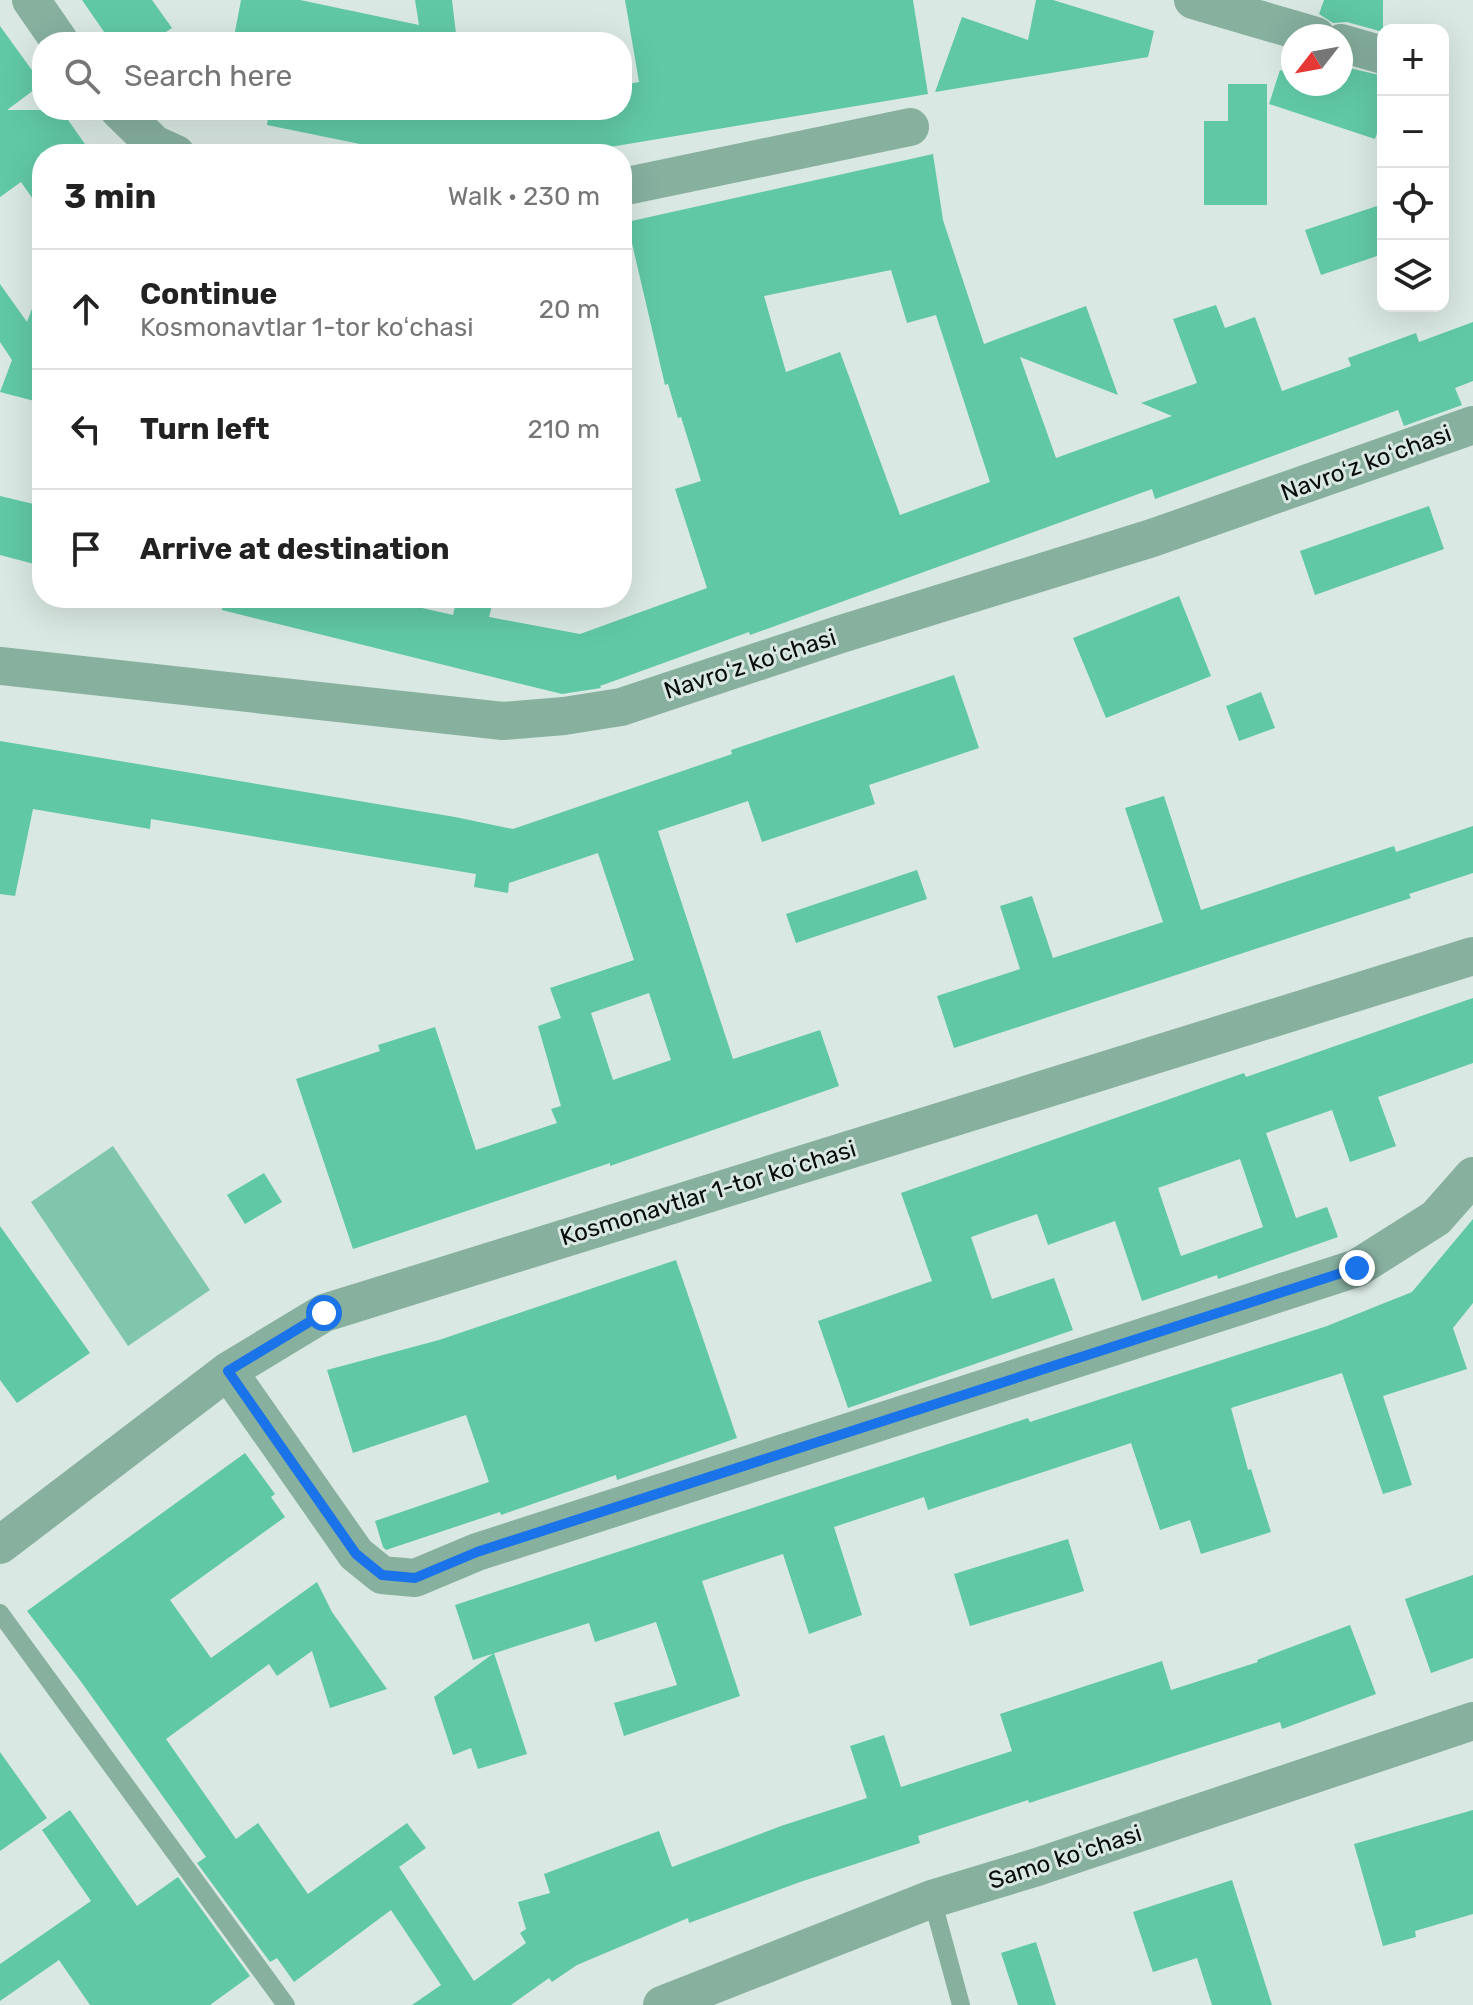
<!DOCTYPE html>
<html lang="en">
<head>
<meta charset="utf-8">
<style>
	:root { --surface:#fff; --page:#f2f2f2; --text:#222; --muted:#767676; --line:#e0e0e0 }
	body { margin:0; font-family:Rubik,sans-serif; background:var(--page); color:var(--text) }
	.controls { position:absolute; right:24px; top:24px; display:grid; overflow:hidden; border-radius:16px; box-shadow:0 8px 32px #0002 }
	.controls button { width:72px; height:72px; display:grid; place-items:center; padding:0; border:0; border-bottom:2px solid var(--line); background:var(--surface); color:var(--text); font:40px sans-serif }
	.compass { position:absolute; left:1281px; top:24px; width:72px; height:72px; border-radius:50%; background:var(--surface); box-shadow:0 8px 32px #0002; rotate:239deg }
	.stop { position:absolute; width:24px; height:24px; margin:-18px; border:6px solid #1a73e8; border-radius:50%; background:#fff }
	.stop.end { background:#1a73e8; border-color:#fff; box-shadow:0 2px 8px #0008 }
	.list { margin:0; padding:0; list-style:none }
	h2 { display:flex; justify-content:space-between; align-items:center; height:104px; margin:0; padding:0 32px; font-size:34px }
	h2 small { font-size:26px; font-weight:400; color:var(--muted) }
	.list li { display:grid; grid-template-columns:52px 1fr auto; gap:24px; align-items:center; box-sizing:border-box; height:120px; padding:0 32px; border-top:2px solid var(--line) }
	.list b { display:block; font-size:30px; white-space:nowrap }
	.list p { margin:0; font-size:26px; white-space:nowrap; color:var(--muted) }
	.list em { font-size:26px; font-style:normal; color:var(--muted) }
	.icon { flex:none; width:44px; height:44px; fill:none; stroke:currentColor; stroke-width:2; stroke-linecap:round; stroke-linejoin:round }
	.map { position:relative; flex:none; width:1473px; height:2005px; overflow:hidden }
	.search { position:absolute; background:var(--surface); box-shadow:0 8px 32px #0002; left:32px; top:32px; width:600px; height:88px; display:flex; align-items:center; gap:20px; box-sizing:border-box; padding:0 28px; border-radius:32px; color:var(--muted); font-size:30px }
	.panel { position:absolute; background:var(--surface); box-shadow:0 8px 32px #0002; left:32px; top:144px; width:600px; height:464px; border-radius:32px }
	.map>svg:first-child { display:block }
</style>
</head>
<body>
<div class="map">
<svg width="1473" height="2005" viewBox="0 0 1473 2005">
	<rect width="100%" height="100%" fill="#d9e8e2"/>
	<path fill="#80c6ac" d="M 113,1146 L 210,1290 L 128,1346 L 31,1202 Z"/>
	<path fill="#60c8a5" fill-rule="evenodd" d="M 82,0 L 152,0 L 172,28 L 151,42 L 111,42 Z
		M 241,0 L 300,0 L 419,25 L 415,0 L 452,0 L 457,42 L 337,42 L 303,35 L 302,42 L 233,42 Z
		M 625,0 L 913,0 L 928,94 L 568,154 L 409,154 L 267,125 L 269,110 L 622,110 L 622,85 L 639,82 Z
		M 1036,0 L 1053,0 L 1154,31 L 1148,57 L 935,92 L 962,17 L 1028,40 Z
		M 1324,0 L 1383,0 L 1383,32 L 1347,22 L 1333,23 L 1319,14 Z
		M 0,26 L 42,84 L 7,110 L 61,110 L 92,154 L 42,154 L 42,212 L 21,182 L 0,197 Z
		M 1341,66 L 1383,76 L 1383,115 L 1375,139 L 1269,104 L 1280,70 L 1293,74 L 1293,84 L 1341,84 Z
		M 1228,84 L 1267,84 L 1267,205 L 1204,205 L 1204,121 L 1228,121 Z
		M 933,154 L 943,220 L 984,344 L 1086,306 L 1118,395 L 1020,357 L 1056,458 L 1172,416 L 1141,403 L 1197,383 L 1173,319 L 1216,305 L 1225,328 L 1255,317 L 1282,391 L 1351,366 L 1348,358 L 1416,333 L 1419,342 L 1473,322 L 1473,381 L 1455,388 L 1462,405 L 1404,426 L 1398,410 L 1155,499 L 1152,489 L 750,635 L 749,632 L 600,686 L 601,688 L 562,694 L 222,610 L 223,598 L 378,598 L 453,615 L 457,598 L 494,598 L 489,617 L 580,634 L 707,588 L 675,489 L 701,481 L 681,417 L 678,418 L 668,384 L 665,385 L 627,222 ZM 891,270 L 907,323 L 936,315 L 990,482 L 900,515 L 840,352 L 786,372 L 764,296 Z
		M 1383,204 L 1383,254 L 1321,275 L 1305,230 Z
		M 0,284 L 27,322 L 39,290 L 42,290 L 42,403 L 0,392 L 12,360 L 0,342 Z
		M 0,496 L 42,506 L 42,566 L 0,555 Z
		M 1429,506 L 1444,549 L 1315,595 L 1300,551 Z
		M 1179,596 L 1211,676 L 1106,718 L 1073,638 Z
		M 954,675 L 979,748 L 869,785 L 875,804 L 762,842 L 748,801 L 658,831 L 733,1059 L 820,1030 L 839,1086 L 610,1166 L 610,1163 L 353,1249 L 296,1079 L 380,1051 L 378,1045 L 435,1027 L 476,1150 L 557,1123 L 551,1109 L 561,1106 L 538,1026 L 561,1018 L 550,988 L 634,960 L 598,853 L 509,883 L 508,893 L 474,887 L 476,874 L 446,869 L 151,819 L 150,829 L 33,809 L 15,896 L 0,894 L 0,741 L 455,817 L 513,829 L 732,754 L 731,750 ZM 649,993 L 671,1060 L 613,1080 L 591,1013 Z
		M 1261,692 L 1275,728 L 1239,741 L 1226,706 Z
		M 1164,796 L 1201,910 L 1394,846 L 1396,852 L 1473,826 L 1473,873 L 1409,894 L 1411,898 L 954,1048 L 937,996 L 1020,969 L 1000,906 L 1032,896 L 1053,958 L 1163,922 L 1125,808 Z
		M 917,870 L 927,899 L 796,943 L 786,914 Z
		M 1473,998 L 1473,1063 L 1378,1097 L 1396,1146 L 1350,1162 L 1332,1110 L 1266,1133 L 1296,1218 L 1327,1207 L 1338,1237 L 1218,1279 L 1217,1275 L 1142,1301 L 1115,1221 L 1048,1245 L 1037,1214 L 971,1237 L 992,1299 L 1054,1278 L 1073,1330 L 848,1408 L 818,1321 L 932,1281 L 901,1193 L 1244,1073 L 1246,1077 ZM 1240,1159 L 1263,1227 L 1181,1256 L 1158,1188 Z
		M 264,1173 L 282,1202 L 245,1224 L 227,1195 Z
		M 1473,1219 L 1473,1303 L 1453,1328 L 1467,1369 L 1383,1396 L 1412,1485 L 1383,1494 L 1342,1373 L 1231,1408 L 1248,1470 L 1251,1469 L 1271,1532 L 1201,1554 L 1190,1520 L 1160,1530 L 1131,1443 L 928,1510 L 924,1497 L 834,1527 L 862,1615 L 809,1634 L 783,1554 L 702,1581 L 740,1696 L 624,1736 L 614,1703 L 677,1685 L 656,1622 L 595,1642 L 589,1623 L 473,1660 L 455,1605 L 1028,1418 L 1030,1422 L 1327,1326 L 1412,1292 Z
		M 0,1226 L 90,1353 L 17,1403 L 0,1380 Z
		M 676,1260 L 737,1438 L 617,1480 L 616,1475 L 501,1515 L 500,1512 L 386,1550 L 383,1547 L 375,1521 L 489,1482 L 466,1415 L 353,1453 L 327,1370 L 439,1340 Z
		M 245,1453 L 275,1494 L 271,1497 L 285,1517 L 170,1600 L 211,1658 L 317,1582 L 332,1612 L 387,1689 L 330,1708 L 312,1651 L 277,1676 L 269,1664 L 166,1739 L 236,1839 L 258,1823 L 308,1894 L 407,1823 L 426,1848 L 399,1867 L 474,1981 L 526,1943 L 520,1933 L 526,1929 L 518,1902 L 550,1893 L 544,1874 L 659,1831 L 672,1867 L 781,1826 L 867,1798 L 850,1746 L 884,1735 L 901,1787 L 1012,1751 L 1000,1714 L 1162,1661 L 1171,1690 L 1258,1662 L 1257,1660 L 1350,1625 L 1376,1694 L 1282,1729 L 1280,1722 L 1029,1803 L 1028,1800 L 918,1836 L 920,1843 L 800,1882 L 689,1923 L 688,1918 L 577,1965 L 552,1982 L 549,1978 L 511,2005 L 412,2005 L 441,1985 L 391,1910 L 294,1982 L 277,1958 L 270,1962 L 197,1863 L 206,1857 L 82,1683 L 27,1611 Z
		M 1068,1539 L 1084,1591 L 970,1626 L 954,1574 Z
		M 1473,1575 L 1473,1658 L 1431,1673 L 1405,1599 Z
		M 494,1653 L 527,1754 L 478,1769 L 471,1748 L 453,1755 L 434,1697 Z
		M 0,1752 L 47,1818 L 0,1851 Z
		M 70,1810 L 137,1906 L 178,1877 L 250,1976 L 210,2005 L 90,2005 L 59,1960 L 0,2001 L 0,1964 L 91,1901 L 42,1830 Z
		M 1473,1810 L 1473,1914 L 1415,1931 L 1416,1937 L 1383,1946 L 1354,1844 Z
		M 1232,1880 L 1272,2005 L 1212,2005 L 1197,1958 L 1153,1972 L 1133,1912 Z
		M 1036,1942 L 1056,2005 L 1018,2005 L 1001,1953 Z"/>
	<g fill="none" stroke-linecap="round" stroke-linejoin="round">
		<path stroke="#87b09f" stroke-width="18" d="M 0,1613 L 286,2005
			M 932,1899 L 961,2005"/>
		<path stroke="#87b09f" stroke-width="38" d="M 31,0 L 60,42
			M 1193,0 L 1316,36
			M 1341,43 L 1383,55
			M 119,110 L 154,144 L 176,154
			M 622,187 L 910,127
			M 0,666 L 503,721 L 564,716 L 621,707 L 838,635 L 1152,538 L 1473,425
			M 228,1371 L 356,1554 L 382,1575 L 415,1578 L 477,1552 L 1357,1268 L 1436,1218 L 1473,1176
			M 0,1545 L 228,1371 L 324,1313 L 1473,956
			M 662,2005 L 932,1899 L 1037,1867 L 1473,1721"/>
	</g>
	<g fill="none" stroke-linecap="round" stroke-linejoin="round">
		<path stroke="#1a73e8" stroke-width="10" d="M 324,1313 L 228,1371 L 356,1554 L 382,1575 L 415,1578 L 477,1552 L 1357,1268"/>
	</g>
	<g text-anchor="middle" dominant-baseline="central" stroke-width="6" stroke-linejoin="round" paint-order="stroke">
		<g font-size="24" fill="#080d0b" stroke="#d9e8e2">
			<text transform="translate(1366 463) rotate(-20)">Navroʻz koʻchasi</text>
			<text transform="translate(750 664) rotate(-18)">Navroʻz koʻchasi</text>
			<text transform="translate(708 1193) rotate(-17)">Kosmonavtlar 1-tor koʻchasi</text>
			<text transform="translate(1065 1857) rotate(-18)">Samo koʻchasi</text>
		</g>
	</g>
</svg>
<div class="controls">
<button>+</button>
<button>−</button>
<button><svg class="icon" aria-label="locate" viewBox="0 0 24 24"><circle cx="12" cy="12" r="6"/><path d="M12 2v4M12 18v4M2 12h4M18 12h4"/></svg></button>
<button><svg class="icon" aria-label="layers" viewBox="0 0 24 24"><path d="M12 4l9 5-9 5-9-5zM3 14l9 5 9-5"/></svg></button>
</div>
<svg class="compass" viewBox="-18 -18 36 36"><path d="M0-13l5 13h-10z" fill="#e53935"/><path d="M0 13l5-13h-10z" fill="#767676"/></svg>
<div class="stop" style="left:324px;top:1313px"></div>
<div class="stop end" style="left:1357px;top:1268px"></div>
<div class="search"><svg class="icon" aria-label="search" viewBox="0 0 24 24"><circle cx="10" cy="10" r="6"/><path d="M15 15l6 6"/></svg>Search here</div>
<section class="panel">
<h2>3 min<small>Walk · 230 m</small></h2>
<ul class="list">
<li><svg class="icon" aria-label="ahead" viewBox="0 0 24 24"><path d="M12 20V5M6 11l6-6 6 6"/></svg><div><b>Continue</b><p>Kosmonavtlar 1-tor koʻchasi</p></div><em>20 m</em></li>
<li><svg class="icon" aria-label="left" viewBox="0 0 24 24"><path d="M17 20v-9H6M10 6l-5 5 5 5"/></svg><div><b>Turn left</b></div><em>210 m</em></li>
<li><svg class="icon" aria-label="arrive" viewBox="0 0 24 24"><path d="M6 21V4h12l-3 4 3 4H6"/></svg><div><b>Arrive at destination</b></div></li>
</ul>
</section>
</div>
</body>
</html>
